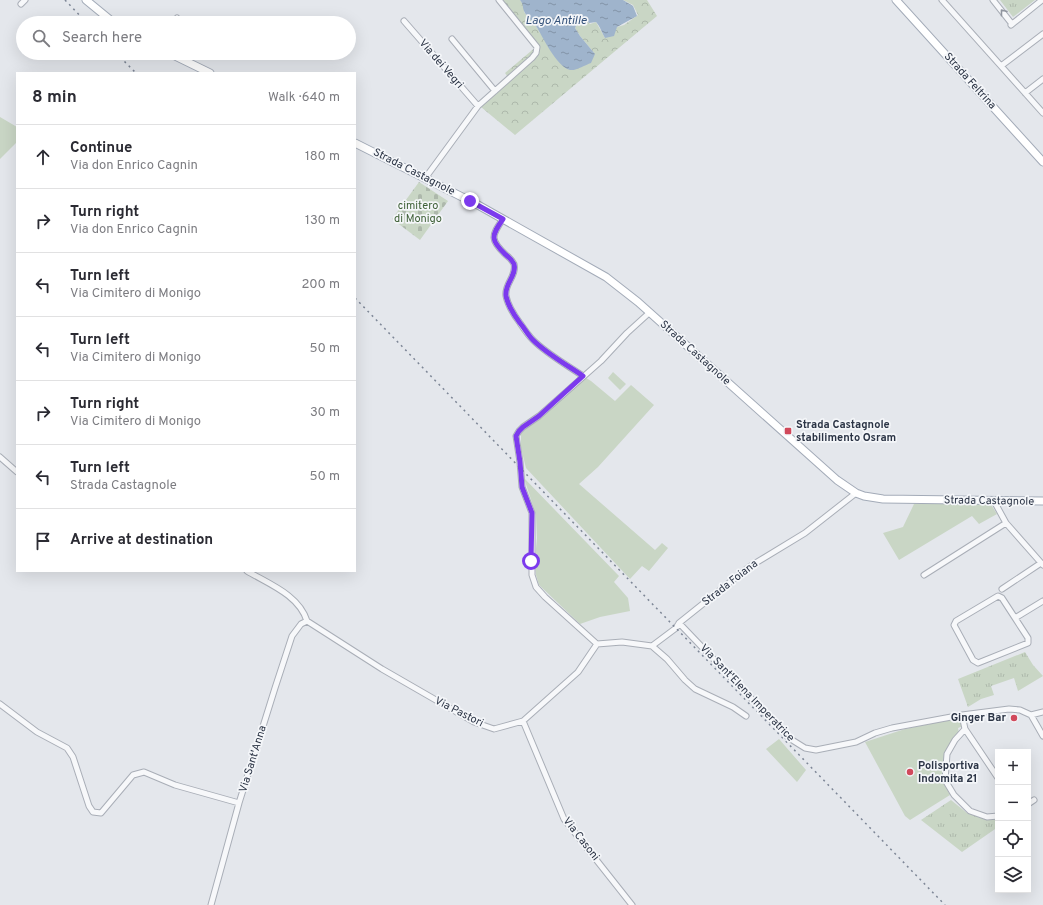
<!DOCTYPE html>
<html lang="en">
<head>
<meta charset="utf-8">
<style>
	:root { --surface:#fff; --page:#f2f2f3; --text:#2b2b33; --muted:#7c7c81; --line:#e1e1e2 }
	body { margin:0; font-family:Overpass,sans-serif; background:var(--page); color:var(--text) }
	.controls { position:absolute; right:12px; bottom:12px; display:grid; overflow:hidden; border-radius:0px; box-shadow:0 4px 16px #0002 }
	.controls button { width:36px; height:36px; display:grid; place-items:center; padding:0; border:0; border-bottom:1px solid var(--line); background:var(--surface); color:var(--text); font:20px sans-serif }
	.stop { position:absolute; width:12px; height:12px; margin:-9px; border:3px solid #7c3aed; border-radius:50%; background:#fff }
	.stop.end { background:#7c3aed; border-color:#fff; box-shadow:0 1px 4px #0008 }
	.list { margin:0; padding:0; list-style:none }
	h2 { display:flex; justify-content:space-between; align-items:center; height:52px; margin:0; padding:0 16px; font-size:17px }
	h2 small { font-size:13px; font-weight:400; color:var(--muted) }
	.list li { display:grid; grid-template-columns:26px 1fr auto; gap:12px; align-items:center; box-sizing:border-box; height:64px; padding:0 16px; border-top:1px solid var(--line) }
	.list b { display:block; font-size:15px; white-space:nowrap }
	.list p { margin:0; font-size:13px; white-space:nowrap; color:var(--muted) }
	.list em { font-size:13px; font-style:normal; color:var(--muted) }
	.icon { flex:none; width:22px; height:22px; fill:none; stroke:currentColor; stroke-width:2; stroke-linecap:round; stroke-linejoin:round }
	.map { position:relative; flex:none; width:1043px; height:905px; overflow:hidden }
	.search { position:absolute; background:var(--surface); box-shadow:0 4px 16px #0002; left:16px; top:16px; width:340px; height:44px; display:flex; align-items:center; gap:10px; box-sizing:border-box; padding:0 14px; border-radius:22px; color:var(--muted); font-size:15px }
	.panel { position:absolute; background:var(--surface); box-shadow:0 4px 16px #0002; left:16px; top:72px; width:340px; height:500px; border-radius:0px }
	.map>svg:first-child { display:block }
</style>
</head>
<body>
<div class="map">
<svg width="1043" height="905" viewBox="0 0 1043 905">
	<defs>
		<pattern id="forest-crowns" width="20" height="18" patternUnits="userSpaceOnUse"><rect width="20" height="18" fill="#c9d6c5"/><path d="M2 6a3 3 0 1 1 6 0M12 15a3 3 0 1 1 6 0" fill="none" stroke="#adb8ab"/></pattern>
		<pattern id="cemetery-stones" width="16" height="16" patternUnits="userSpaceOnUse"><rect width="16" height="16" fill="#c9d6c5"/><path d="M2 7V4a2 2 0 0 1 4 0v3zM10 15v-3a2 2 0 0 1 4 0v3z" fill="#adb8ab"/></pattern>
		<pattern id="park-tufts" width="24" height="20" patternUnits="userSpaceOnUse"><rect width="24" height="20" fill="#c9d6c5"/><path d="M3 7l-1-3M5 7V3M7 7l1-3M15 17l-1-3M17 17v-4M19 17l1-3" fill="none" stroke="#adb8ab"/></pattern>
		<pattern id="water-ripples" width="26" height="14" patternUnits="userSpaceOnUse"><rect width="26" height="14" fill="#9fb4cc"/><path d="M2 4q2-2 4 0t4 0M15 11q2-2 4 0t4 0" fill="none" stroke="#8293a7"/></pattern>
	</defs>
	<rect width="100%" height="100%" fill="#e4e7ec"/>
	<path fill="#c9d6c5" d="M 0,117 L 17,127 L 17,142 L 0,159 Z
		M 613,372 L 626,384 L 620,390 L 608,378 Z
		M 583,376 L 591,381 L 615,401 L 631,385 L 654,405 L 598,467 L 579,484 L 655,550 L 662,543 L 668,548 L 649,571 L 642,566 L 630,579 L 526,468 L 521,448 L 521,432 Z
		M 524,478 L 619,576 L 614,582 L 628,598 L 630,611 L 600,617 L 580,624 L 539,585 L 536,575 L 535,559 L 537,538 L 536,515 Z
		M 990,503 L 997,514 L 979,524 L 972,516 L 899,560 L 883,533 L 903,527 L 914,504 Z
		M 960,718 L 963,726 L 958,728 L 959,733 L 945,754 L 942,780 L 950,795 L 910,820 L 905,816 L 865,742 L 905,729 Z
		M 779,739 L 806,770 L 797,782 L 766,749 Z"/>
	<path fill="url(#forest-crowns)" d="M 497,0 L 520,0 L 524,5 L 524,12 L 535,24 L 540,33 L 595,54 L 580,36 L 575,28 L 579,20 L 586,19 L 590,24 L 596,22 L 605,38 L 617,27 L 624,25 L 638,15 L 633,5 L 623,0 L 647,0 L 657,16 L 515,135 L 481,107 L 508,77 L 505,73 L 537,46 Z"/>
	<path fill="url(#cemetery-stones)" d="M 419,182 L 448,201 L 420,240 L 392,219 Z"/>
	<path fill="url(#park-tufts)" d="M 1000,0 L 1035,0 L 1013,17 Z
		M 1025,652 L 1033,665 L 1043,676 L 1018,691 L 1014,678 L 991,686 L 994,695 L 981,699 L 968,707 L 958,679 Z
		M 951,800 L 967,813 L 990,820 L 998,819 L 998,827 L 962,852 L 921,820 Z"/>
	<path fill="url(#water-ripples)" d="M 520,0 L 623,0 L 633,6 L 637,16 L 617,27 L 614,36 L 605,38 C 602,33 600,26 596,22 L 589,23 L 586,19 L 579,20 L 575,28 L 580,36 L 595,54 L 591,63 C 585,65 576,71 570,70 C 556,66 543,37 536,26 C 533,21 526,16 524,11 C 522,6 524,5 520,0 Z"/>
	<g fill="none" stroke-linecap="round" stroke-linejoin="round">
		<g stroke="#a9aeb7" stroke-width="7">
			<path id="minor" d="M 942,0 L 1043,113
				M 993,0 L 1012,24
				M 21,4 L 25,0
				M 404,21 L 478,106
				M 172,23 L 177,18
				M 1011,25 L 1042,0
				M 452,39 L 495,91
				M 1001,66 L 1043,34
				M 1025,93 L 1043,79
				M 426,177 L 478,106 L 532,58 L 536,53 L 537,47 L 499,0
				M 503,219 C 491,236 490,240 506,255 C 510,258 512,260 514,264 C 517,276 504,284 506,296 C 508,306 514,315 520,323 C 524,329 528,335 533,340 C 547,354 567,365 583,376
				M 0,457 L 17,472
				M 994,501 L 1006,523 L 1043,565
				M 247,571 C 269,584 299,595 307,621
				M 924,575 L 1006,523
				M 1002,589 L 1041,563
				M 1015,618 L 1028,638 L 1028,643 L 978,663 L 973,660 L 954,625 L 956,621 L 998,596 L 1002,598 L 1015,618 L 1043,601
				M 307,621 L 382,669 L 474,722 L 494,729 L 523,721 L 578,672 L 597,644
				M 679,623 L 789,738 L 805,748 L 816,750 L 856,742 L 875,733 L 892,728 L 962,715 L 1009,709 L 1020,710 L 1031,715 L 1043,712
				M 597,644 L 545,597 L 536,587 L 532,575 L 532,513 L 522,487 L 520,462 L 516,436 L 519,431 L 523,427 L 539,416 L 601,361 L 627,333 L 649,313
				M 597,644 L 622,642 L 652,646 L 676,628 L 679,623 L 749,567 L 805,533 L 856,493
				M 652,646 L 667,659 L 685,680 L 695,689 L 733,707 L 746,716
				M 0,704 L 37,732 L 67,748 L 73,757 L 89,806 L 93,812 L 101,813 L 133,775 L 144,772 L 175,785 L 239,803
				M 962,715 L 965,729 L 998,778
				M 1031,715 L 1043,736
				M 523,721 L 564,819 L 632,905
				M 965,729 L 955,740 L 947,754 L 945,780 L 954,795 L 970,811 L 987,817 L 998,816
				M 1028,804 L 1034,800
				M 211,905 L 239,803 L 275,688 L 292,636 L 301,624 L 307,621"/>
		</g>
		<g stroke="#a3abb8" stroke-width="9">
			<path id="major" d="M 86,0 L 114,23
				M 896,0 L 1043,162
				M 169,53 L 210,73
				M 355,143 L 478,205 L 606,277 L 638,302 L 837,480 L 856,493 L 864,496 L 883,499 L 1043,501"/>
		</g>
		<use href="#minor" stroke="#f7f8fa" stroke-width="5"/>
		<use href="#major" stroke="#fff" stroke-width="7"/>
		<path stroke="#7d8696" stroke-width="1.5" stroke-dasharray="2 4" stroke-linecap="butt" d="M 65,0 L 87,23
			M 116,53 L 136,73
			M 355,298 L 945,905"/>
	</g>
	<defs><path id="oneway-chevron" d="M-2-3.5L2.5 0L-2 3.5" fill="none" stroke-width="1.6" stroke-linecap="round" stroke-linejoin="round"/></defs>
	<use stroke="#9196a0" href="#oneway-chevron" transform="translate(1003 12) rotate(-128)"/>
	<g fill="none" stroke-linecap="round" stroke-linejoin="round">
		<path stroke="#7c3aed" stroke-width="5" d="M 470,201 L 503,219 C 491,236 490,240 506,255 C 510,258 512,260 514,264 C 517,276 504,284 506,296 C 508,306 514,315 520,323 C 525,329 528,335 533,340 C 547,354 567,365 583,376 L 539,416 L 523,427 L 519,431 L 516,436 L 520,462 L 522,487 L 532,513 L 531,561"/>
	</g>
	<g fill="#d1495b" stroke="#f4f6f9" stroke-width="1.5">
		<rect x="784" y="427" width="8" height="8" rx="2"/>
		<circle cx="1014" cy="718" r="4"/>
		<circle cx="910" cy="772" r="4"/>
	</g>
	<g text-anchor="middle" dominant-baseline="central" stroke-width="3.5" stroke-linejoin="round" paint-order="stroke">
		<g font-size="11" fill="#2b3445" stroke="#f4f6f9">
			<text transform="translate(441 64) rotate(49)">Via dei Vegri</text>
			<text transform="translate(970 81) rotate(48)">Strada Feltrina</text>
			<text transform="translate(414 172) rotate(27)">Strada Castagnole</text>
			<text transform="translate(695 353) rotate(42)">Strada Castagnole</text>
			<text transform="translate(989 501) rotate(1)">Strada Castagnole</text>
			<text transform="translate(730 583) rotate(-38)">Strada Foiana</text>
			<text transform="translate(747 693) rotate(46)">Via Sant'Elena Imperatrice</text>
			<text transform="translate(459 712) rotate(27)">Via Pastori</text>
			<text transform="translate(253 759) rotate(-73)">Via Sant'Anna</text>
			<text transform="translate(581 839) rotate(52)">Via Casoni</text>
		</g>
		<g font-size="11" fill="#3f6138" stroke="#f4f6f9">
			<text x="418" y="206">cimitero<tspan x="418" dy="13">di Monigo</tspan></text>
		</g>
		<g font-size="11" font-weight="bold" fill="#2b3445" stroke="#f4f6f9" text-anchor="start">
			<text x="796" y="425">Strada Castagnole<tspan x="796" dy="13">stabilimento Osram</tspan></text>
			<text x="1006" y="718" text-anchor="end">Ginger Bar</text>
			<text x="918" y="766">Polisportiva<tspan x="918" dy="13">Indomita 21</tspan></text>
		</g>
		<g font-size="12" font-style="italic" fill="#34527a" stroke="#f4f6f9">
			<text x="556" y="21">Lago Antille</text>
		</g>
	</g>
</svg>
<div class="controls">
<button>+</button>
<button>−</button>
<button><svg class="icon" aria-label="locate" viewBox="0 0 24 24"><circle cx="12" cy="12" r="6"/><path d="M12 2v4M12 18v4M2 12h4M18 12h4"/></svg></button>
<button><svg class="icon" aria-label="layers" viewBox="0 0 24 24"><path d="M12 4l9 5-9 5-9-5zM3 14l9 5 9-5"/></svg></button>
</div>
<div class="stop" style="left:531px;top:561px"></div>
<div class="stop end" style="left:470px;top:201px"></div>
<div class="search"><svg class="icon" aria-label="search" viewBox="0 0 24 24"><circle cx="10" cy="10" r="6"/><path d="M15 15l6 6"/></svg>Search here</div>
<section class="panel">
<h2>8 min<small>Walk · 640 m</small></h2>
<ul class="list">
<li><svg class="icon" aria-label="ahead" viewBox="0 0 24 24"><path d="M12 20V5M6 11l6-6 6 6"/></svg><div><b>Continue</b><p>Via don Enrico Cagnin</p></div><em>180 m</em></li>
<li><svg class="icon" aria-label="right" viewBox="0 0 24 24"><path d="M7 20v-9h11M14 6l5 5-5 5"/></svg><div><b>Turn right</b><p>Via don Enrico Cagnin</p></div><em>130 m</em></li>
<li><svg class="icon" aria-label="left" viewBox="0 0 24 24"><path d="M17 20v-9H6M10 6l-5 5 5 5"/></svg><div><b>Turn left</b><p>Via Cimitero di Monigo</p></div><em>200 m</em></li>
<li><svg class="icon" aria-label="left" viewBox="0 0 24 24"><path d="M17 20v-9H6M10 6l-5 5 5 5"/></svg><div><b>Turn left</b><p>Via Cimitero di Monigo</p></div><em>50 m</em></li>
<li><svg class="icon" aria-label="right" viewBox="0 0 24 24"><path d="M7 20v-9h11M14 6l5 5-5 5"/></svg><div><b>Turn right</b><p>Via Cimitero di Monigo</p></div><em>30 m</em></li>
<li><svg class="icon" aria-label="left" viewBox="0 0 24 24"><path d="M17 20v-9H6M10 6l-5 5 5 5"/></svg><div><b>Turn left</b><p>Strada Castagnole</p></div><em>50 m</em></li>
<li><svg class="icon" aria-label="arrive" viewBox="0 0 24 24"><path d="M6 21V4h12l-3 4 3 4H6"/></svg><div><b>Arrive at destination</b></div></li>
</ul>
</section>
</div>
</body>
</html>
